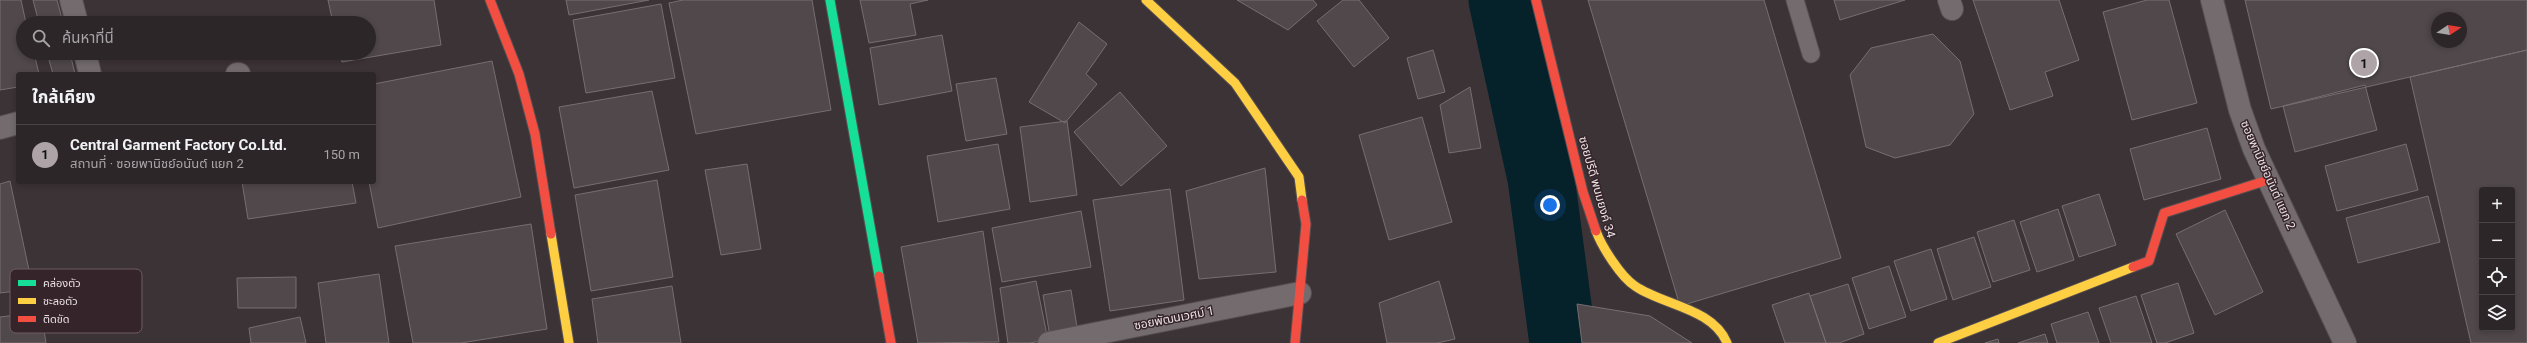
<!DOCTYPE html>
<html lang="th">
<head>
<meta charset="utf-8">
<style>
	:root { --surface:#2d2628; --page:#352e30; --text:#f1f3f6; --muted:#a7a5a8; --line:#484345; --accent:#aea4a8 }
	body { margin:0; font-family:Roboto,"Noto Sans Thai",sans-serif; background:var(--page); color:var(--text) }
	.controls { position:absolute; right:12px; bottom:12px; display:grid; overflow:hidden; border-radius:4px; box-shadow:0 2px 6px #0003 }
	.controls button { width:36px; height:36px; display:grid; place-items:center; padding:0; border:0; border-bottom:1px solid var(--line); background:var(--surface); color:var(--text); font:20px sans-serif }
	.compass { position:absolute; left:2431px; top:12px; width:36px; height:36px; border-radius:50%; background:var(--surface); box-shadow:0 2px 6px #0003; rotate:78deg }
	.you { position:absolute; left:1550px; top:205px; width:14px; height:14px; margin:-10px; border:3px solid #fff; border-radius:50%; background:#1a73e8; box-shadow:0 0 0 6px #1a73e833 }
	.badge { display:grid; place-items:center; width:26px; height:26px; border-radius:50%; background:var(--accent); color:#111; font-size:13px; font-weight:700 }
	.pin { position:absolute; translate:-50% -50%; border:2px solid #fff; box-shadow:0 1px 4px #0006 }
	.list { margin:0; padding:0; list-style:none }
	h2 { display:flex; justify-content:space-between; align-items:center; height:52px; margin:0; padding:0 16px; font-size:17px }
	h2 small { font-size:13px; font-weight:400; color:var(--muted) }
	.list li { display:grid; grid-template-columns:26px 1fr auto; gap:12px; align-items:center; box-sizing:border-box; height:60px; padding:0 16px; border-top:1px solid var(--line) }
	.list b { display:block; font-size:15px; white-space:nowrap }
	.list p { margin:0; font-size:13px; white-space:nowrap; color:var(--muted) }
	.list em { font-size:13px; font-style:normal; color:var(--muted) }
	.icon { flex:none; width:22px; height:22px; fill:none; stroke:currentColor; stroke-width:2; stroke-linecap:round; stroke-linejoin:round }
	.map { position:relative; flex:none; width:2527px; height:343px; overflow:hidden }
	.search { position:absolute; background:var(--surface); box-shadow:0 2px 6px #0003; left:16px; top:16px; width:360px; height:44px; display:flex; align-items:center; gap:10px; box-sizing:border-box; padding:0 14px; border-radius:22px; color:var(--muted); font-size:15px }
	.panel { position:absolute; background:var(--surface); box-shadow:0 2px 6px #0003; left:16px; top:72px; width:360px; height:112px; border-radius:4px }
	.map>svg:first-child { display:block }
</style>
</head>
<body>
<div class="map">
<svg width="2527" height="343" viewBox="0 0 2527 343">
	<rect width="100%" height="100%" fill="#3c3336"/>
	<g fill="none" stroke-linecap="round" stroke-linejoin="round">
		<path stroke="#05212a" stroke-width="67" d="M 1502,0 L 1541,178 L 1563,343"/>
	</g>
	<path fill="#50484b" stroke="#766e71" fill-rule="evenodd" d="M 0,0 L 21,0 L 26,23 L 23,23 L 23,53 L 34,53 L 39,74 L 18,74 L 18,87 L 0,90 Z
		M 33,0 L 57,0 L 63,23 L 39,23 Z
		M 328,0 L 434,0 L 441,45 L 342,62 L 340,53 L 369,53 L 369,23 L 333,23 Z
		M 566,0 L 649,0 L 569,15 Z
		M 683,0 L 812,0 L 831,110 L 696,134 L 669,3 Z
		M 860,0 L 928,0 L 910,4 L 916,35 L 869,43 Z
		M 1237,0 L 1313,0 L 1317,5 L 1288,30 Z
		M 1343,0 L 1359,0 L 1389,38 L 1354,67 L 1317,21 Z
		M 1588,0 L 1764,0 L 1841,258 L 1680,306 Z
		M 1834,0 L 1905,0 L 1840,20 Z
		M 1973,0 L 2059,0 L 2079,60 L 2045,72 L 2053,96 L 2010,110 Z
		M 2147,0 L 2169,0 L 2197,103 L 2132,120 L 2103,12 Z
		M 2245,0 L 2527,0 L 2527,50 L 2271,109 ZM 2437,18 L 2461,18 L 2461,42 L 2437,42 Z
		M 661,4 L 675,78 L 586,93 L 573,20 Z
		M 1079,22 L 1107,44 L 1086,74 L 1097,84 L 1065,123 L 1029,102 Z
		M 1933,34 L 1960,61 L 1974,114 L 1950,145 L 1895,158 L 1866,147 L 1850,75 L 1871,48 Z
		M 942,35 L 952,91 L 879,105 L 870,48 Z
		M 1433,50 L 1445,92 L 1418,99 L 1407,58 Z
		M 2527,50 L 2527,343 L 2471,343 L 2410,77 ZM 2482,190 L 2512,190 L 2512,328 L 2482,328 Z
		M 47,53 L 70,53 L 75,74 L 53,74 Z
		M 492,61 L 521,197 L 378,228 L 369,182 L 374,182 L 374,84 Z
		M 996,78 L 1007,134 L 966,141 L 956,84 Z
		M 2365,85 L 2377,130 L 2295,152 L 2283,106 Z
		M 1470,87 L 1481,148 L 1449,153 L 1440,105 Z
		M 652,91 L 669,170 L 574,188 L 559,107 Z
		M 1120,92 L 1167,146 L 1121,186 L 1074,132 Z
		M 1422,117 L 1452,222 L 1389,240 L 1359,135 Z
		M 1067,121 L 1077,195 L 1030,202 L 1020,127 Z
		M 2207,128 L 2221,179 L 2144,200 L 2130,149 Z
		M 998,144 L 1010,209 L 938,222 L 927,156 Z
		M 2406,144 L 2418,190 L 2337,211 L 2325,166 Z
		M 747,164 L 761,249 L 721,255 L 705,170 Z
		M 1265,168 L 1276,272 L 1199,279 L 1186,191 Z
		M 657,180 L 673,277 L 591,291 L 575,195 Z
		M 10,181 L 33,289 L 0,293 L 0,184 Z
		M 242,182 L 352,182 L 356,203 L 248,219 Z
		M 1170,189 L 1184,300 L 1110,311 L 1093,200 Z
		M 2099,194 L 2116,245 L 2079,257 L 2062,206 Z
		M 2428,196 L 2440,242 L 2358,263 L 2346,218 Z
		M 2058,209 L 2074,260 L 2037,272 L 2020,222 Z
		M 2225,210 L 2263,292 L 2215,315 L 2176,234 Z
		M 1081,211 L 1091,267 L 1002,282 L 992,228 Z
		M 2014,220 L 2030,270 L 1993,282 L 1977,232 Z
		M 531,224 L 547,329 L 461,343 L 413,343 L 395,246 Z
		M 983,231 L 999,342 L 918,343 L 901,247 Z
		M 1974,237 L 1991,287 L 1953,300 L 1937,249 Z
		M 1931,249 L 1947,299 L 1911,311 L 1894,261 Z
		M 1889,266 L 1906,317 L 1869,329 L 1852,278 Z
		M 379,274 L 389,343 L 326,343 L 318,283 Z
		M 296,277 L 296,308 L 238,308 L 237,278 Z
		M 1036,281 L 1048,340 L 1029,343 L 1008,343 L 1000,288 Z
		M 1439,281 L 1455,339 L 1437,343 L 1387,343 L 1379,303 Z
		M 2178,283 L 2194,333 L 2165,343 L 2157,343 L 2141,295 Z
		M 1848,284 L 1864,334 L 1839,343 L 1826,343 L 1810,296 Z
		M 672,286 L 681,343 L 598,343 L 592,299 Z
		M 1071,290 L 1078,333 L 1050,337 L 1043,295 Z
		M 1809,293 L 1826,343 L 1785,343 L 1772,305 Z
		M 2136,296 L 2152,343 L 2111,343 L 2099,308 Z
		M 1577,304 L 1650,316 L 1692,343 L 1582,343 Z
		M 41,312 L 46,343 L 0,343 L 0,317 Z
		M 2088,312 L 2099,343 L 2057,343 L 2051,324 Z
		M 300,317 L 306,343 L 251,343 L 249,328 Z
		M 2045,334 L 2048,343 L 2018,343 Z
		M 1998,339 L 1999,343 L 1985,343 Z"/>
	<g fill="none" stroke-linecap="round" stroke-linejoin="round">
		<g stroke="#574f52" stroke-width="19">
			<path id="lane" d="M 1795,0 L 1811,54"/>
		</g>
		<g stroke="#574f52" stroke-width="24">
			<path id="street" d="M 71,0 L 77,23
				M 1949,0 L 1952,9
				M 2212,0 L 2240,110 L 2254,149 L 2345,343
				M 85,53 L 90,74
				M 237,74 L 239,74
				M 0,128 L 18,123
				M 1049,343 L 1300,293"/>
		</g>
		<g stroke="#574f52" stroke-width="11">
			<path id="fast" d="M 830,0 L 879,276"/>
		</g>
		<g stroke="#574f52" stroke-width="11">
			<path id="slow" d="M 1146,0 L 1235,83 L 1299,177 L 1302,200
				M 1596,231 C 1602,247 1621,277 1635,286 C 1662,305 1713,308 1727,343
				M 551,234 L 569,343
				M 1938,343 L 2133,267"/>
		</g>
		<g stroke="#574f52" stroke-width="11">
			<path id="jam" d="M 490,0 L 519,74 L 535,134 L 551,234
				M 1536,0 L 1583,192 L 1596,231
				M 2133,267 L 2149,261 L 2164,213 L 2268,180
				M 879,276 L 891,343
				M 1295,343 L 1306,224 L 1302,200"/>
		</g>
		<use href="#lane" stroke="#736b6d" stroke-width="17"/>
		<use href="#street" stroke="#736b6d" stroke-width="22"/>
		<use href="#fast" stroke="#16e098" stroke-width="9"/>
		<use href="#slow" stroke="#ffcf43" stroke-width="9"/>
		<use href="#jam" stroke="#f24e42" stroke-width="9"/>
	</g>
	<g text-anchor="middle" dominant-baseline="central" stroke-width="3" stroke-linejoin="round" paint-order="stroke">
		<g font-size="12" fill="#ece1e5" stroke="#35252b">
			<text transform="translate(2268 175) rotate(66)">ซอยพานิชย์อนันต์ แยก 2</text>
			<text transform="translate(1597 187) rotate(74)">ซอยปรีดี พนมยงค์ 34</text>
			<text transform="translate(1174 318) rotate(-11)">ซอยพัฒนเวศม์ 1</text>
		</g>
	</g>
	<rect x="10" y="269" width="132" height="64" rx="6" fill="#35252b" stroke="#6c5d63" stroke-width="1"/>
	<rect x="18" y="280" width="18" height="6" fill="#16e098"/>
	<rect x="18" y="298" width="18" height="6" fill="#ffcf43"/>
	<rect x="18" y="316" width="18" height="6" fill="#f24e42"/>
	<g font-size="11" fill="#ece1e5">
		<text x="43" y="287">คล่องตัว</text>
		<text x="43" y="305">ชะลอตัว</text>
		<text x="43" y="323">ติดขัด</text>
	</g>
</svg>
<div class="controls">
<button>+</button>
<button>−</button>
<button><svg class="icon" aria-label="locate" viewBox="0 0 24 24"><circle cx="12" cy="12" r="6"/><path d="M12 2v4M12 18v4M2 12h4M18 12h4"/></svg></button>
<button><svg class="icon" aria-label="layers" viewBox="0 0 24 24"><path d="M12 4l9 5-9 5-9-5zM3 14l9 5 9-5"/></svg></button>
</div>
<svg class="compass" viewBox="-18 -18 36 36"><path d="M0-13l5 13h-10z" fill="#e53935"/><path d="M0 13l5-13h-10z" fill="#a7a5a8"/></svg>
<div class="you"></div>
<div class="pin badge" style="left:2364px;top:63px">1</div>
<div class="search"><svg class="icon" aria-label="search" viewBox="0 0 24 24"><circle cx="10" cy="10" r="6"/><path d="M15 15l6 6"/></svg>ค้นหาที่นี่</div>
<section class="panel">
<h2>ใกล้เคียง<small></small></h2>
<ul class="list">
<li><span class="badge">1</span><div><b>Central Garment Factory Co.Ltd.</b><p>สถานที่ · ซอยพานิชย์อนันต์ แยก 2</p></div><em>150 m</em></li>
</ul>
</section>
</div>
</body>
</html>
